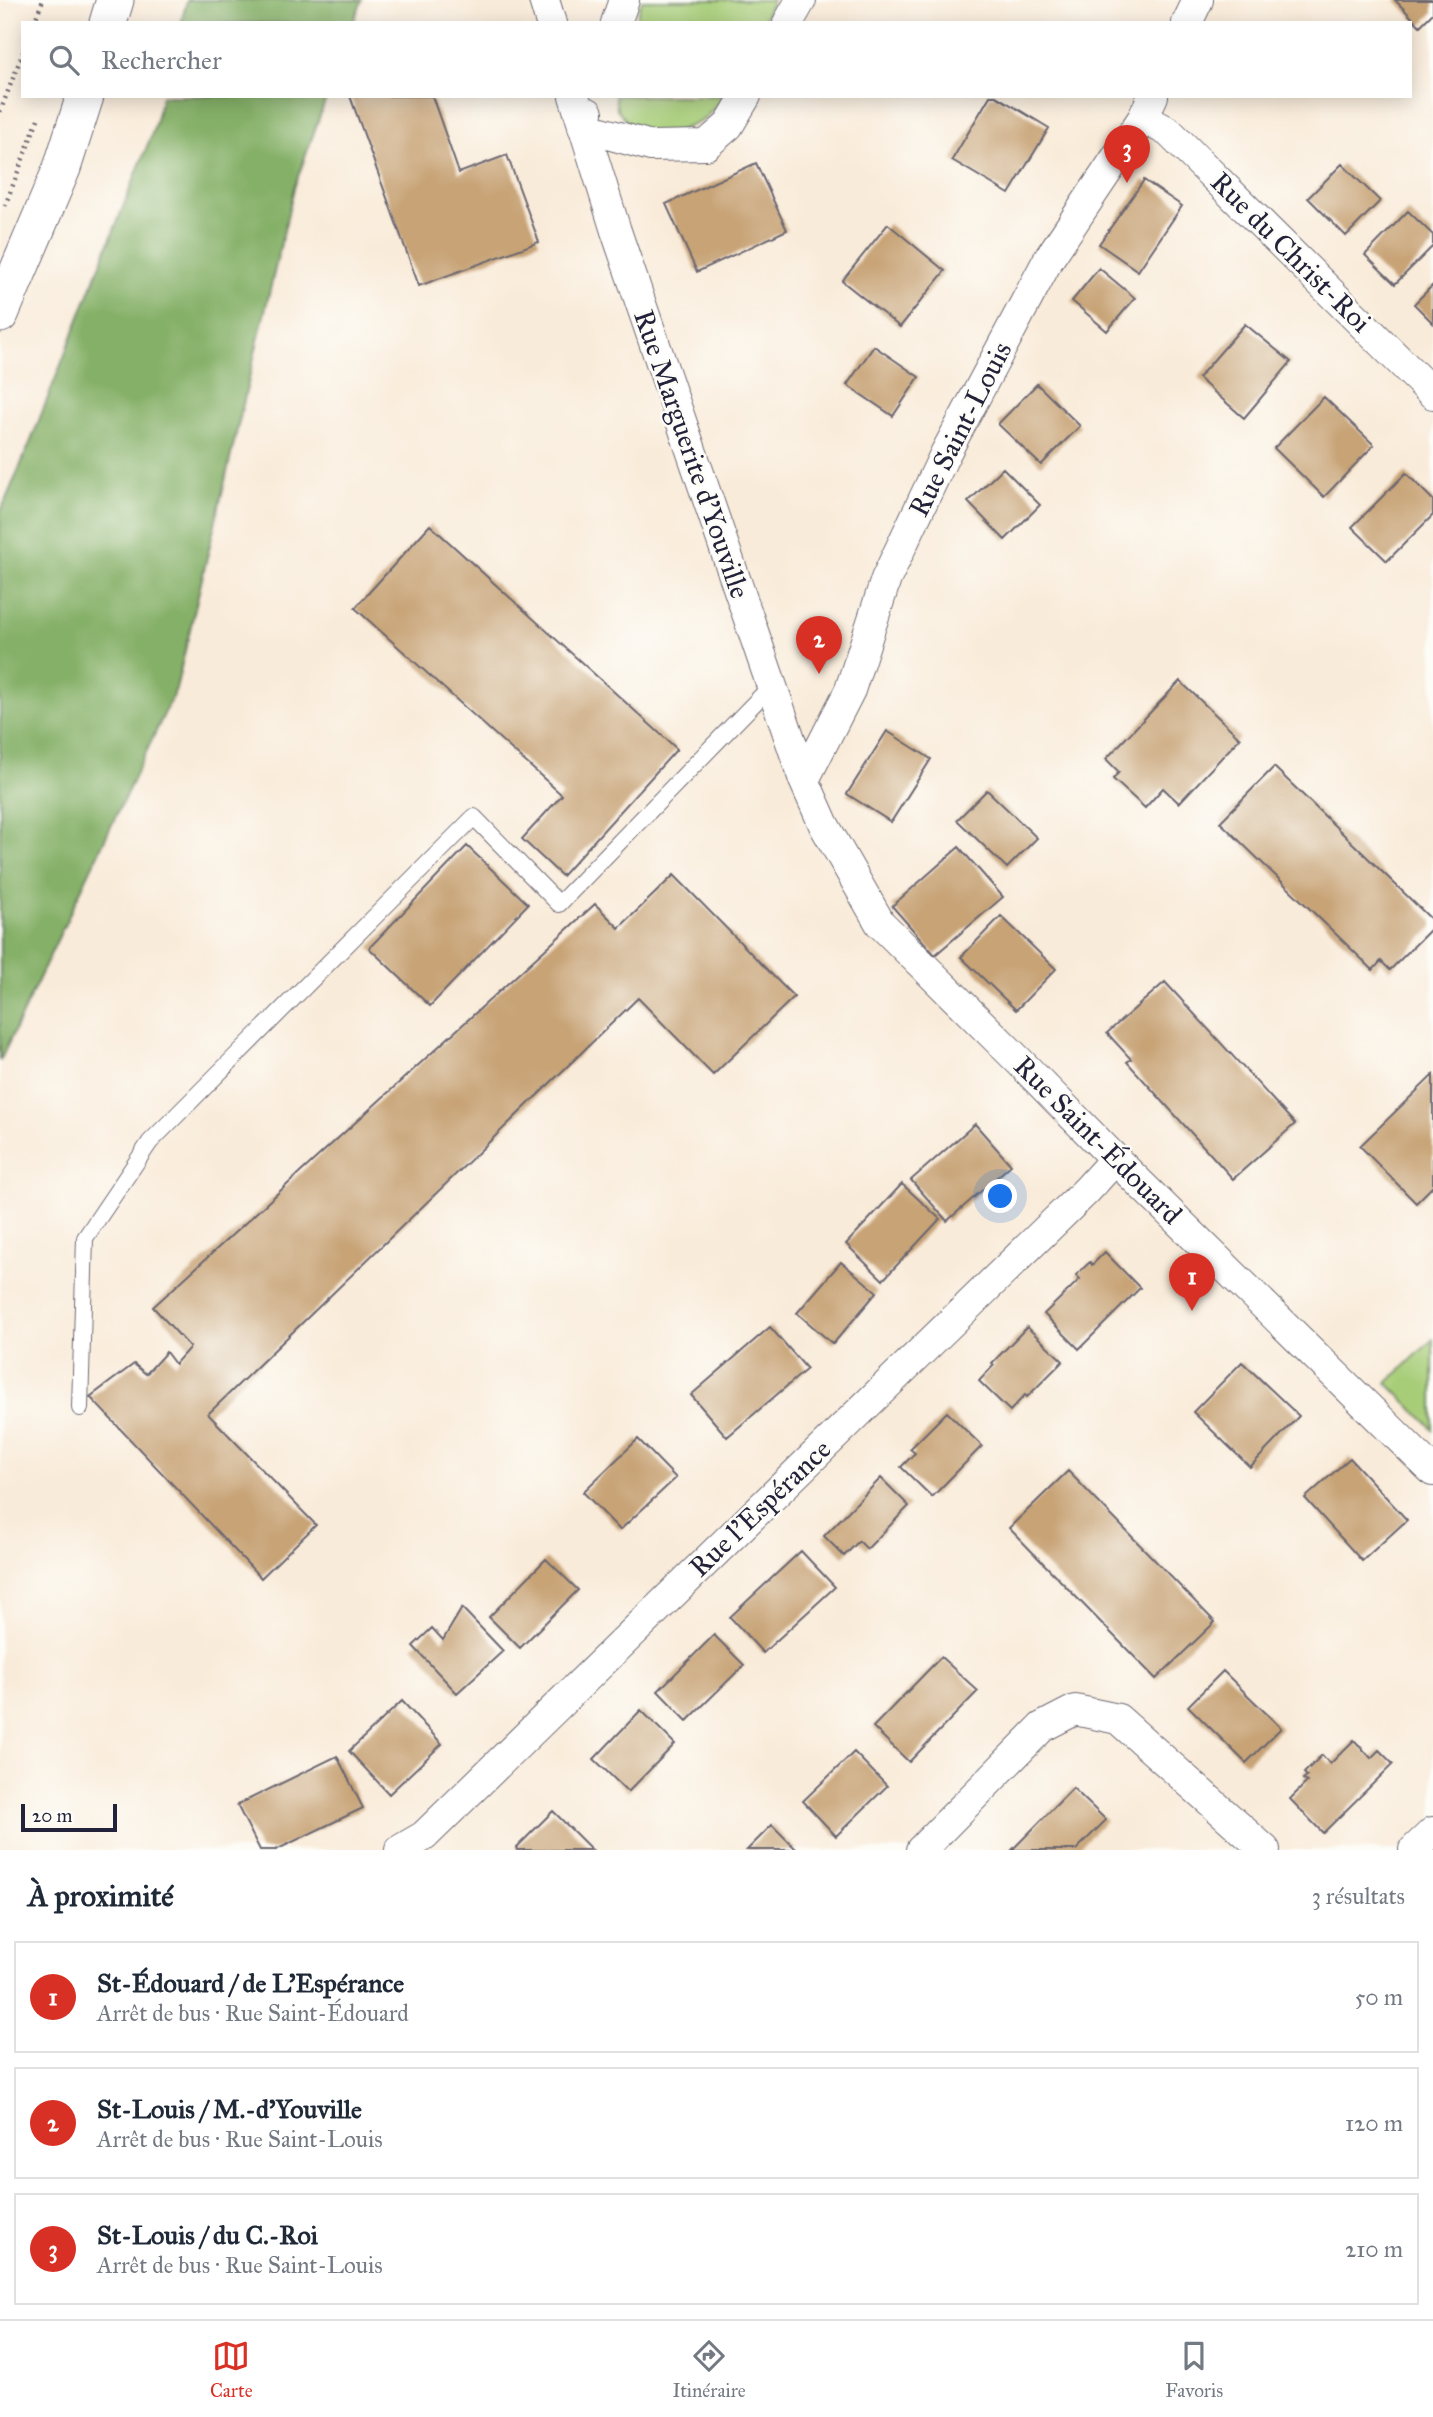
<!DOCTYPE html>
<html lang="fr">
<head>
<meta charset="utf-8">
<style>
	:root { --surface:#fff; --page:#f2f2f3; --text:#1f2937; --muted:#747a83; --line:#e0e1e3; --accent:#d93025 }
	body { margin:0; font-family:"IM FELL Great Primer",serif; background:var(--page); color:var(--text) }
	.scale { position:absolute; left:21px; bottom:18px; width:96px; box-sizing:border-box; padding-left:7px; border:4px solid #22223b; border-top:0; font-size:19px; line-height:24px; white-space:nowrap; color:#22223b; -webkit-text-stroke:5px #fdfcf7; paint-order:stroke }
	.you { position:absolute; left:1001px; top:1197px; width:24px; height:24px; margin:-18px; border:5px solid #fff; border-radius:50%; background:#1a73e8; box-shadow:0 0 0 10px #1a73e833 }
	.badge { display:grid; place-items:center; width:46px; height:46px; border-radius:50%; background:var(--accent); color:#fff; font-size:23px; font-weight:700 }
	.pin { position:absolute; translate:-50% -58px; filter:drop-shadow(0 2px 4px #0008) }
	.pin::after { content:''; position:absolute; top:37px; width:24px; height:21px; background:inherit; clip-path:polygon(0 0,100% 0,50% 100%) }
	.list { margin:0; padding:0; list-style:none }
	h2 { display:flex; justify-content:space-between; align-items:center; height:91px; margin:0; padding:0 28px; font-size:30px }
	h2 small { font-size:23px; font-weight:400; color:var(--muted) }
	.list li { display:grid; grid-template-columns:46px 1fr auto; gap:21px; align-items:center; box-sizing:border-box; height:112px; margin:0 14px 14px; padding:0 14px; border:2px solid var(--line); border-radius:0px }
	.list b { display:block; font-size:26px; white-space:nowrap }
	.list p { margin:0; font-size:23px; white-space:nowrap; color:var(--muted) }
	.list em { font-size:23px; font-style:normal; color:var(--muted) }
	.icon { flex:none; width:38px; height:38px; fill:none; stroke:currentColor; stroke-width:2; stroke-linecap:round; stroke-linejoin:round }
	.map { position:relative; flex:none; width:1433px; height:1850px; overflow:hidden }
	.search { position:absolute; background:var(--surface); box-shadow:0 4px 18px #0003; left:21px; right:21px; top:21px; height:77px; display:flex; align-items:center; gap:18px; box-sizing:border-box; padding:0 24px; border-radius:0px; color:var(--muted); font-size:26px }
	.sheet { height:469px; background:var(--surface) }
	nav { display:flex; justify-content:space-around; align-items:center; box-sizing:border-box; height:98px; border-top:2px solid var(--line); background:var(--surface); font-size:19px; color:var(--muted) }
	nav a { display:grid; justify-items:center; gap:4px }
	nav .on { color:var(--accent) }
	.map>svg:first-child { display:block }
</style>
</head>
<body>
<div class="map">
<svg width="1433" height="1850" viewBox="0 0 1433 1850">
	<rect width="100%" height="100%" fill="#fdfcf7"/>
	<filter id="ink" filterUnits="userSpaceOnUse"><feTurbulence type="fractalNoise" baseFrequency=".0143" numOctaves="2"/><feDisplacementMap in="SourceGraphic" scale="14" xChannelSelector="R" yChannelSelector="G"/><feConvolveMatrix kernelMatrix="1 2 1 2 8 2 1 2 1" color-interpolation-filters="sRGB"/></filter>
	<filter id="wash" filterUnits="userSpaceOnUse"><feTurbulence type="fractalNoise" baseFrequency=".00686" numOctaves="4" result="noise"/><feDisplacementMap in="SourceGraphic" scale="28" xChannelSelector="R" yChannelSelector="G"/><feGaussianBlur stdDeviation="1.57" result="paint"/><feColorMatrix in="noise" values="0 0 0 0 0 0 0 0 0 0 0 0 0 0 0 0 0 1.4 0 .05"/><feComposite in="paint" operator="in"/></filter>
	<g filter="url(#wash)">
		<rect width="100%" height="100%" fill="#f9ebd9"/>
		<path fill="#a7cd78" stroke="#64785a" stroke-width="2" d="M 642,0 L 773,0 L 762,23 L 635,23 Z
			M 615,96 L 726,96 L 702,121 L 673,133 L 636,132 L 617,109 Z
			M 1433,1339 L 1433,1429 L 1387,1383 Z"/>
		<path fill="#85b068" stroke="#546952" stroke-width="2" d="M 187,0 L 362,0 L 353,23 L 181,23 Z
			M 162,96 L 327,96 L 294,188 L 176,689 L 0,1061 L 0,513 L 30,443 L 153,131 Z"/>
		<g id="blocks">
			<path fill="#c7a376" d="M 1395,0 L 1433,0 L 1433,13 L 1420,26 Z
				M 350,96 L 432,96 L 459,173 L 507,155 L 539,242 L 419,286 Z
				M 990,96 L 996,96 L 1049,128 L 1009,194 L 952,160 Z
				M 756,163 L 787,230 L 697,272 L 666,204 Z
				M 1342,164 L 1380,201 L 1346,236 L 1308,198 Z
				M 1144,180 L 1182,206 L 1138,271 L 1099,244 Z
				M 1408,211 L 1433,235 L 1433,246 L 1395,284 L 1365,255 Z
				M 888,224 L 945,271 L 900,327 L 842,281 Z
				M 1099,268 L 1135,298 L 1107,331 L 1072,301 Z
				M 1433,285 L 1433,323 L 1414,304 Z
				M 1245,324 L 1291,362 L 1244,418 L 1198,378 Z
				M 874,346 L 919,377 L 893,416 L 847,385 Z
				M 1037,384 L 1080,426 L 1041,465 L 998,424 Z
				M 1324,397 L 1374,445 L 1324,497 L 1274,448 Z
				M 1003,468 L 1040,505 L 1005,540 L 968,502 Z
				M 1406,473 L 1433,500 L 1433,515 L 1387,561 L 1352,527 Z
				M 430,525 L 677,749 L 562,876 L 522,839 L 562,795 L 355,608 Z
				M 1180,681 L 1240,738 L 1179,803 L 1163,788 L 1145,808 L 1113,779 L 1119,772 L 1106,759 Z
				M 887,731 L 931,759 L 891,822 L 847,794 Z
				M 1274,767 L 1433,921 L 1433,927 L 1390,970 L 1381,961 L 1373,970 L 1220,822 Z
				M 987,790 L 1037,838 L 1007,868 L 957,820 Z
				M 467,846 L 528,904 L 430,1006 L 369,948 Z
				M 959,847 L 1003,897 L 935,955 L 892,906 Z
				M 674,875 L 794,997 L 713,1075 L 638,998 L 208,1414 L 316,1525 L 261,1578 L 90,1397 L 134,1364 L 146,1374 L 166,1352 L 175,1364 L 190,1347 L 153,1307 L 595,904 L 619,928 Z
				M 1001,916 L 1056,969 L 1016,1010 L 961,957 Z
				M 1165,982 L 1295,1124 L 1233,1179 L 1127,1062 L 1131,1059 L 1107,1033 Z
				M 1433,1075 L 1433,1186 L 1416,1203 L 1360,1146 Z
				M 975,1124 L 1011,1165 L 947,1221 L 911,1180 Z
				M 902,1184 L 940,1219 L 883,1280 L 846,1244 Z
				M 1105,1252 L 1140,1288 L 1079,1349 L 1044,1314 L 1080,1279 L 1076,1275 L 1090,1262 L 1092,1265 Z
				M 841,1262 L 877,1292 L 833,1344 L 797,1313 Z
				M 770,1327 L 807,1369 L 727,1437 L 691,1395 Z
				M 1027,1327 L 1063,1361 L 1027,1397 L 1025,1395 L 1010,1411 L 979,1381 L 994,1365 L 992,1363 Z
				M 1242,1362 L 1299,1416 L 1250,1467 L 1193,1412 Z
				M 947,1412 L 982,1446 L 932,1497 L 901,1467 L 915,1453 L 910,1449 Z
				M 638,1439 L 676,1478 L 620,1530 L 583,1492 Z
				M 1350,1458 L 1407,1520 L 1362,1561 L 1305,1498 Z
				M 1068,1471 L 1215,1622 L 1156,1679 L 1009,1528 Z
				M 881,1478 L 909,1506 L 867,1549 L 859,1541 L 844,1556 L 824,1536 Z
				M 801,1551 L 835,1587 L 763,1653 L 730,1617 Z
				M 546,1559 L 578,1590 L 520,1648 L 489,1617 Z
				M 462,1608 L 503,1651 L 457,1693 L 413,1646 L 432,1628 L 443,1640 Z
				M 714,1635 L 744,1665 L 687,1721 L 658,1691 Z
				M 941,1657 L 978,1691 L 909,1762 L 873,1727 Z
				M 1223,1671 L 1281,1728 L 1246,1763 L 1188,1706 Z
				M 402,1701 L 442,1744 L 389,1794 L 349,1751 Z
				M 641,1710 L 675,1744 L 628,1792 L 594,1759 Z
				M 1354,1740 L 1371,1758 L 1379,1750 L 1393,1764 L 1323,1833 L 1290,1799 L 1307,1782 L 1303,1779 L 1307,1776 L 1304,1773 L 1322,1755 L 1330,1764 Z
				M 854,1752 L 887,1786 L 836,1836 L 803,1801 Z
				M 337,1756 L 363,1808 L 276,1850 L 260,1850 L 237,1805 Z
				M 1073,1788 L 1106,1820 L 1076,1850 L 1012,1850 Z
				M 553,1811 L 592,1850 L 517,1850 L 516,1848 Z
				M 772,1825 L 797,1850 L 747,1850 Z"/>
		</g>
	</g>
	<g filter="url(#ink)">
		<use href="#blocks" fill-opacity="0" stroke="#6d6872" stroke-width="2"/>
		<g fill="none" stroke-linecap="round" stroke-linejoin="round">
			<g stroke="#6d6872" stroke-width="18">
				<path id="service" d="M 80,1408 L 85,1238 L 150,1142 L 474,817 L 559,904 L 772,685"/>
			</g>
			<g stroke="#6d6872" stroke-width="32">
				<path id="minor" d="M 544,0 L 551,23
					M 616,23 L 624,0
					M 788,23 L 801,0
					M 1187,23 L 1198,0
					M 574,96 L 616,231 L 804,780 L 824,825 L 880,923 L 1019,1061 L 1115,1159 L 1433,1471
					M 588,113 L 583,127 L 651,146 L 706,145 L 728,126 L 746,96
					M 1143,118 L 1169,132 L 1433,394
					M 804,780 L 850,690 L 886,579 L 945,454 L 1048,260 L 1143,118 L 1153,96
					M 400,1850 L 424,1836 L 1087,1190 L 1115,1159
					M 921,1850 L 1042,1727 L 1075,1710 L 1118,1719 L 1265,1850
					M 1414,1850 L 1433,1832"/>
			</g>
			<g stroke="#6d6872" stroke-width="39">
				<path id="tertiary" d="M 108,23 L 115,0
					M 0,314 L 62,168 L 85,96"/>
			</g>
			<path stroke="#6d6872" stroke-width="4.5" stroke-dasharray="2 5" stroke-linecap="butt" d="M 34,23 L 43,0
				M 0,112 L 23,52
				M 5,206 L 38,119"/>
			<use href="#service" stroke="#fff" stroke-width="16"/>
			<use href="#minor" stroke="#fff" stroke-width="30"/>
			<use href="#tertiary" stroke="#fff" stroke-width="37"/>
		</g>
	</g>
	<g text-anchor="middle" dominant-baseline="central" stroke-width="5" stroke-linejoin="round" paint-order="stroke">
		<g font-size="28" fill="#22223b" stroke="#fdfcf7">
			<text transform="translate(1291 252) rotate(45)">Rue du Christ-Roi</text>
			<text transform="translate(960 429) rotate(-63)">Rue Saint-Louis</text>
			<text transform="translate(692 454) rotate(71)">Rue Marguerite d'Youville</text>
			<text transform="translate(1098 1140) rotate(45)">Rue Saint-Édouard</text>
			<text transform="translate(760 1508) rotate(-44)">Rue l'Espérance</text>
		</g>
	</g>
</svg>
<div class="scale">20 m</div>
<div class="you"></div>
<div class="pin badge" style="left:1192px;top:1311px">1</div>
<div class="pin badge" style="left:819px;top:674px">2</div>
<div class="pin badge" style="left:1127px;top:183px">3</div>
<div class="search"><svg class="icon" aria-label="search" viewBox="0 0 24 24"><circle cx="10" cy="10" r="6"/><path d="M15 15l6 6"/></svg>Rechercher</div>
</div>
<section class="sheet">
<h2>À proximité<small>3 résultats</small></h2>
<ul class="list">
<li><span class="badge">1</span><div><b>St-Édouard / de L'Espérance</b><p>Arrêt de bus · Rue Saint-Édouard</p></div><em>50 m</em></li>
<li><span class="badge">2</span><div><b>St-Louis / M.-d'Youville</b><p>Arrêt de bus · Rue Saint-Louis</p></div><em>120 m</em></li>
<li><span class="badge">3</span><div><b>St-Louis / du C.-Roi</b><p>Arrêt de bus · Rue Saint-Louis</p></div><em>210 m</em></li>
</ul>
</section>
<nav>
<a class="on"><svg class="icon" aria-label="map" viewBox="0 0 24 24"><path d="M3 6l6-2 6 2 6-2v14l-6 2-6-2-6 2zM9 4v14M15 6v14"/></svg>Carte</a>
<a><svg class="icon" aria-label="directions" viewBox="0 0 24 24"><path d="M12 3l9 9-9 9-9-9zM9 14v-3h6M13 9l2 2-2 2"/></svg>Itinéraire</a>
<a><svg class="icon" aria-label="saved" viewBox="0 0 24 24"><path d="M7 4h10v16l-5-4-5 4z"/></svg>Favoris</a>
</nav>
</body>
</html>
